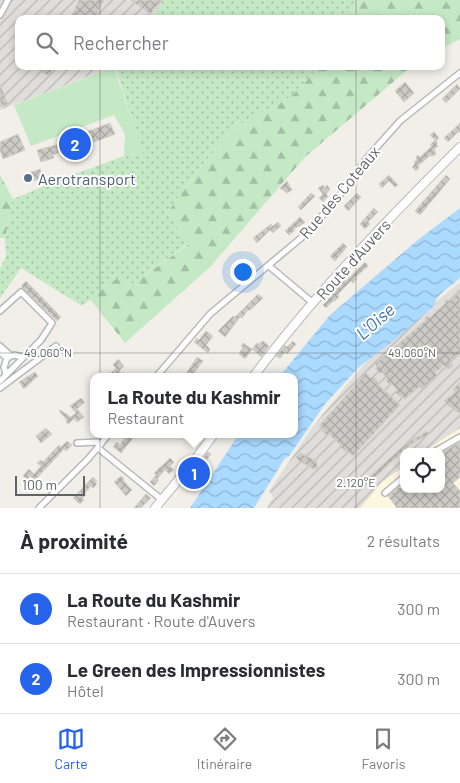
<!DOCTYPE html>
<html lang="fr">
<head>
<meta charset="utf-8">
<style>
	:root { --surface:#fff; --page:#f7f7f7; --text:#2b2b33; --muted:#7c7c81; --line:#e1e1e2; --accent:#2563eb }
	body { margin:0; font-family:Barlow,sans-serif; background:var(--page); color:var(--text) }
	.controls { position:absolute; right:15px; bottom:15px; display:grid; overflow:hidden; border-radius:10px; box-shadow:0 2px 8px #0003 }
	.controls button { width:45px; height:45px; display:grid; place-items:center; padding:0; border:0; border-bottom:1px solid var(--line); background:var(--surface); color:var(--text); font:25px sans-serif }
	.scale { position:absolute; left:15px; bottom:12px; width:70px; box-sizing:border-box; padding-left:5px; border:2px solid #5f6368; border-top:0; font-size:14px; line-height:18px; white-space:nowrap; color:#5f6368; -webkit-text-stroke:4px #fff; paint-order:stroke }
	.you { position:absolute; left:242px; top:271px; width:18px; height:18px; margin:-12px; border:4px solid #fff; border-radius:50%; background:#1a73e8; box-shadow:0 0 0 8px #1a73e833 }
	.badge { display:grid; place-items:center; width:32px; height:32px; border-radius:50%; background:var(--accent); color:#fff; font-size:16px; font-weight:700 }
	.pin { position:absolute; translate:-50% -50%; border:2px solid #fff; box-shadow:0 1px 5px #0006 }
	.popup { position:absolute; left:90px; top:373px; width:208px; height:65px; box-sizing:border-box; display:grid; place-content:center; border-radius:10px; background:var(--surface); filter:drop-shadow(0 1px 4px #0005); font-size:16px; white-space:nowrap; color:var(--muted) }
	.popup b { font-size:19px; color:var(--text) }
	.popup::after { content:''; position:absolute; left:50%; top:100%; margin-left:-10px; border:10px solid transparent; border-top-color:var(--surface) }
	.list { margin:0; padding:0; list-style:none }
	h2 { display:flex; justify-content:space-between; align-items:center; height:65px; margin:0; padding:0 20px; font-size:21px }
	h2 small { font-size:16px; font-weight:400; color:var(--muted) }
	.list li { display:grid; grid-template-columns:32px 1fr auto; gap:15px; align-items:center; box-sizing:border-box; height:70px; padding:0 20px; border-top:1px solid var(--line) }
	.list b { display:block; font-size:19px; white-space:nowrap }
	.list p { margin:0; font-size:16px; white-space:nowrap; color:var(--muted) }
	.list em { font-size:16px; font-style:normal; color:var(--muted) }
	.icon { flex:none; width:28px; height:28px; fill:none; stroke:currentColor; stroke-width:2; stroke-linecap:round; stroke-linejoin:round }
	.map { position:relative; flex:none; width:460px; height:508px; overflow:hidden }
	.search { position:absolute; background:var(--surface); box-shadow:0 2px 8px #0003; left:15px; right:15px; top:15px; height:55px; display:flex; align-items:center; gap:12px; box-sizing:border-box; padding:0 18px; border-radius:10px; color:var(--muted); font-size:19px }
	.sheet { height:205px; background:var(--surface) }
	nav { display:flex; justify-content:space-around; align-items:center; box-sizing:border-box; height:70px; border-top:1px solid var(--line); background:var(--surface); font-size:14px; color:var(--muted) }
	nav a { display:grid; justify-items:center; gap:2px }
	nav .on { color:var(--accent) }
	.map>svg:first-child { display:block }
</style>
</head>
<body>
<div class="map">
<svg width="460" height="508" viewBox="0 0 460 508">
	<defs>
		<pattern id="industrial-furrows" width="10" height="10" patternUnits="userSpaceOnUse" patternTransform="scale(1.25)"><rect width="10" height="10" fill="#e0deda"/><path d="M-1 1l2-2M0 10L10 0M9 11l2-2" fill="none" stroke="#b9b8b5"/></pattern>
		<pattern id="grass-dots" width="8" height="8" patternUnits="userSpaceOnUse" patternTransform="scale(1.25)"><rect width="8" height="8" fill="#c5e8c5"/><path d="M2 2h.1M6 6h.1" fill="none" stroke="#a3c0a4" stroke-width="1.8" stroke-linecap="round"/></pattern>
		<pattern id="forest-firs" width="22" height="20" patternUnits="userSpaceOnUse" patternTransform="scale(1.25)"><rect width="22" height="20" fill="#c5e8c5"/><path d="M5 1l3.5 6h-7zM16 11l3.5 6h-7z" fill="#a3c0a4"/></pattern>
		<pattern id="water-waves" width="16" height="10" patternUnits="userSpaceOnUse" patternTransform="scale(1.25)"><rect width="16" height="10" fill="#aadaff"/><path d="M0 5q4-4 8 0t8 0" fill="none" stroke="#8eb4d2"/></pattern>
		<pattern id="building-cross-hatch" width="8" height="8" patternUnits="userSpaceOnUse" patternTransform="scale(1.25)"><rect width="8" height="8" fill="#cccac5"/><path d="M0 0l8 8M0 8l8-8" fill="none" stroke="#a9a8a4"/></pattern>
	</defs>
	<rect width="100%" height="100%" fill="#f1efe8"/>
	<path fill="#fef7e0" d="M 460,428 L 460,508 L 360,508 L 382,482 L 404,466 L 404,489 L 441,489 L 441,452 L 423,452 Z"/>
	<path fill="url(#industrial-furrows)" d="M 0,0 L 163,0 L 150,19 L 19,19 L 19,66 L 115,66 L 0,110 Z
		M 460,282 L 460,428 L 423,452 L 404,452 L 404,466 L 382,482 L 360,508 L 267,508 L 273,497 L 269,491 L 314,425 L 369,358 Z"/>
	<path fill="url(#grass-dots)" d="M 163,0 L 361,0 L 344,19 L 150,19 Z
		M 115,66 L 319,66 C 309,78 297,93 284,101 C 269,111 251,115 237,127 C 210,152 189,183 167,213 L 189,243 L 131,285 L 123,275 L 82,306 L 21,268 L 0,298 L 0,269 L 6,256 L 5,238 L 13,199 L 56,181 L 124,156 L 143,154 Z"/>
	<path fill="url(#forest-firs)" d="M 361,0 L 460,0 L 460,39 L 441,49 L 441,19 L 344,19 Z
		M 319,66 L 412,66 L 305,157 L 210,267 L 125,343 L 90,299 L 123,274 L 131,285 L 189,244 L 167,213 C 189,184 210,152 237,127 C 251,115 268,111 284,101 C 297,93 309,78 319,66 Z
		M 0,175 L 13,199 L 5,238 L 0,238 Z"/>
	<path fill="#c5e8c5" d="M 114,67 L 144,155 L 124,156 L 125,134 L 114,115 L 31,146 L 14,105 Z"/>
	<path fill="url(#water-waves)" d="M 460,208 L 460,277 C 453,287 436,292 434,306 L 392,342 L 360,366 L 325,404 L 289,456 L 285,458 L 254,508 L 190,508 L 239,434 L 294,434 L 294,377 L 279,377 L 330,315 L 419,239 Z"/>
	<path fill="url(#building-cross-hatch)" stroke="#d6d1c6" d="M 79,0 L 104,0 L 94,19 L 70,19 Z
		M 130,0 L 161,0 L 151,14 Z
		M 31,66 L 54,66 L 49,76 Z
		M 405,82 L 414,93 L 404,102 L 395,91 Z
		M 0,84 L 8,104 L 0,107 Z
		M 457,84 L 460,89 L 446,103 L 442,99 Z
		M 110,123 L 115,134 L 63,154 L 62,151 L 53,155 L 54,158 L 41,162 L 37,150 L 60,144 L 59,142 Z
		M 460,123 L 460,133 L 459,131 L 448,142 L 444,138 Z
		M 434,132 L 439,138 L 436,141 L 438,143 L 436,144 L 438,146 L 434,149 L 436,154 L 433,156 L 429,156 L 426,159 L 418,166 L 419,168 L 416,171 L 412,167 L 415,164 L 414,162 L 417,159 L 416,157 L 418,155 L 420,157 L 432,146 L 430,145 L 435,140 L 430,135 Z
		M 18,134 L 25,150 L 3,159 L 0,150 L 0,142 Z
		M 40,169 L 43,178 L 26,183 L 23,175 Z
		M 389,175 L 398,185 L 395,187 L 389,181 L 382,188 L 379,184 Z
		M 446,175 L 450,179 L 420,215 L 415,211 Z
		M 287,181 L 292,190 L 287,193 L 280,188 Z
		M 323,185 L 325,188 L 327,185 L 330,189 L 326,194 L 328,196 L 323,202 L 319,198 L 323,194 L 318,188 Z
		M 311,193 L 315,196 L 301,210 L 298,207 Z
		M 357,193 L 361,197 L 348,211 L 344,206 Z
		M 374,208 L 378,212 L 368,222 L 370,224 L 365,229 L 360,224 Z
		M 300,217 L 305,222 L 300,226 L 294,228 L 295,230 L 289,235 L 285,231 Z
		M 278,222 L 281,226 L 273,233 L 270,230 L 257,243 L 253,238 L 271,224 L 273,226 Z
		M 343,243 L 347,247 L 335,261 L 330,256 Z
		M 365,262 L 368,266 L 355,278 L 357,279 L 353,283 L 351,281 L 339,293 L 338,296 L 339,297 L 335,301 L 333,301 L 326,308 L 323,305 L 342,283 L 340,281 L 343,278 L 346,281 Z
		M 26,281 L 61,317 L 57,321 L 21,286 Z
		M 460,291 L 460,355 L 458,357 L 456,355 L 450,360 L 453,366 L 449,369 L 444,365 L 435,373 L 437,375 L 421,389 L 419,387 L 405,399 L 402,396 L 400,397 L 395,392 L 397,390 L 392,384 L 390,386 L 386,380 L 388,379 L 382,372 L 380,374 L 376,369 L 377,367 L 375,364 L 426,320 L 425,318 L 427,316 L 429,318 L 446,303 L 444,301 L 447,299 L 449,301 Z
		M 258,294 L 263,298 L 250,310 L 248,310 L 242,318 L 240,317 L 225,337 L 218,331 L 233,316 L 235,317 Z
		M 206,331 L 213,336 L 206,345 L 210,349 L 208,353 L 194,342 L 197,338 L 199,340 Z
		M 263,341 L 269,346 L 261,357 L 252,349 L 257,343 L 259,344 Z
		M 293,341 L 296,344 L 287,354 L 285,352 L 280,358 L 276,356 L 285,345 L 287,347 Z
		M 243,343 L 252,349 L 245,359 L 239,354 L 243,347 L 241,346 Z
		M 197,357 L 203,361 L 191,377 L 184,377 Z
		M 118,359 L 124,366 L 119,371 L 121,373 L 119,377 L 112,377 L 110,374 L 116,368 L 113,365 Z
		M 35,372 L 38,376 L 24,389 L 19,382 Z
		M 366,373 L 371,378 L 373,376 L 378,381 L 377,383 L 400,405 L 353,456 L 347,451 L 346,452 L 339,446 L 340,445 L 329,434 L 327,436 L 322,431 L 324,429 L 319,426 Z
		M 460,382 L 460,413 L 455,411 L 455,408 L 449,407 L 444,401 L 455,392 L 453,389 Z
		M 81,398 L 85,402 L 77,409 L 84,417 L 77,422 L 74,419 L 68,424 L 66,421 L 67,420 L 59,411 L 60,410 L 71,417 L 76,413 L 70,406 Z
		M 46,428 L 52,434 L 41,443 L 36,436 Z
		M 427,431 L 429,434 L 410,445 L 372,480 L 369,477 L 408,442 Z
		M 128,434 L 133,438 L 121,453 L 113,447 L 117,442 L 120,445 Z
		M 67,441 L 72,445 L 66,451 L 64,449 L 35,480 L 30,476 L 27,480 L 23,476 L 29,469 L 34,474 L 41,466 L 37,463 L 41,460 L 43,462 L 59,445 L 61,447 Z
		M 460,442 L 460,477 L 453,483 L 460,491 L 460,508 L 397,508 L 388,496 L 404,483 L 404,489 L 441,489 L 441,453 Z
		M 208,452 L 211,454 L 200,469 L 201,470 L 190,481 L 187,478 Z
		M 300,453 L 317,461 L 317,468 L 313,469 L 298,460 L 296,457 Z
		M 170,458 L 174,462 L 170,466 L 174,470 L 169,474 L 165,470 L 157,479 L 159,480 L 154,486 L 150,482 L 156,475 L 154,473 Z
		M 121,476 L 124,479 L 123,480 L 132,490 L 126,496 L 114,482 Z
		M 93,477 L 97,481 L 95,482 L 97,484 L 93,488 L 91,486 L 84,494 L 86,495 L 82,498 L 84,500 L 80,504 L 73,498 Z
		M 146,494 L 151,498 L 141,508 L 134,508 Z"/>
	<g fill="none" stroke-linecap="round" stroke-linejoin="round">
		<g stroke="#b5b8bc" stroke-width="8">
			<path id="street" d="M 0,15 L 8,0
				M 269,266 L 313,303
				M 0,311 L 21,292 L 52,323 L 41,340 L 0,381
				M 0,346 L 11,356
				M 0,352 L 7,358
				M 6,374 L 4,367 L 7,358 L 14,355 L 23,357
				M 156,377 L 210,314 L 301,238 L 334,203 L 367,158 L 400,121 L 460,73
				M 0,388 L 56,346
				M 77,443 L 97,442 L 101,444
				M 98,448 L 161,499
				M 434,452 L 460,437
				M 385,493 L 404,477
				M 39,508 L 88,459 L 109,434"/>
		</g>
		<g stroke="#b6babf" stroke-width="10">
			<path id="secondary" d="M 253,377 C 315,294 387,220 460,147
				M 155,508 L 194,461 L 214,434"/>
		</g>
		<use href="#street" stroke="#fff" stroke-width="5"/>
		<use href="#secondary" stroke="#fff" stroke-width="8"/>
	</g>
	<path fill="none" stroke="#5f6368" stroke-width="1" stroke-opacity="0.45" d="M 100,0 L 100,19M 356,0 L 356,19M 100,66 L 100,508M 356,66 L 356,508M 0,353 L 460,353"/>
	<circle fill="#5c6f8a" stroke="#fff" stroke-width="2" cx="28" cy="178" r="5"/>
	<g text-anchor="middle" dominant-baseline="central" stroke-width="4" stroke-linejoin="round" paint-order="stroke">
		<g font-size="16" fill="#4e5e75" stroke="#fff" text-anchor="start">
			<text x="38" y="178">Aerotransport</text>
		</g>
		<g font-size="16" fill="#5f6368" stroke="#fff">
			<text transform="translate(339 192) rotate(-50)">Rue des Coteaux</text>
			<text transform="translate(353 259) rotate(-48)">Route d'Auvers</text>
		</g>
		<g font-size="18" font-style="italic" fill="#4174aa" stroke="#fff">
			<text transform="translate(375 321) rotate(-41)">L'Oise</text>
		</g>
	</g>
	<g font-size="12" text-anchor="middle" fill="#5f6368" stroke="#fff" stroke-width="4" stroke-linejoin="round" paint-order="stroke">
		<text x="48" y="357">49.060°N</text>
		<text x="412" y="357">49.060°N</text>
		<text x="356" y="487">2.120°E</text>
	</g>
</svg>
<div class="controls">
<button><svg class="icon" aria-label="locate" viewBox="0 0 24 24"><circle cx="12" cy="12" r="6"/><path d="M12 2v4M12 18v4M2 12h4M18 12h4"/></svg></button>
</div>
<div class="scale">100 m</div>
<div class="you"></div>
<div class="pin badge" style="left:194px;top:473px">1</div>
<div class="popup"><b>La Route du Kashmir</b>Restaurant</div>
<div class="pin badge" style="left:75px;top:144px">2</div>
<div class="search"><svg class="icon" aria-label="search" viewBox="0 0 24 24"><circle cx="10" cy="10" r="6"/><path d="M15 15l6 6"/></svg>Rechercher</div>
</div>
<section class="sheet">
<h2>À proximité<small>2 résultats</small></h2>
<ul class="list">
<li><span class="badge">1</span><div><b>La Route du Kashmir</b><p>Restaurant · Route d'Auvers</p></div><em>300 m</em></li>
<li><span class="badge">2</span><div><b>Le Green des Impressionnistes</b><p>Hôtel</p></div><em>300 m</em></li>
</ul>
</section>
<nav>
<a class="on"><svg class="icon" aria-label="map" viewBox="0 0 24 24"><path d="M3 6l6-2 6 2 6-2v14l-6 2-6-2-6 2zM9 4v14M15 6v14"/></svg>Carte</a>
<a><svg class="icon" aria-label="directions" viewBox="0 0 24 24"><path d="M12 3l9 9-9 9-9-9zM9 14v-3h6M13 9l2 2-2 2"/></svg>Itinéraire</a>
<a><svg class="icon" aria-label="saved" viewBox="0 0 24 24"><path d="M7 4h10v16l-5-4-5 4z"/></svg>Favoris</a>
</nav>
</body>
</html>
